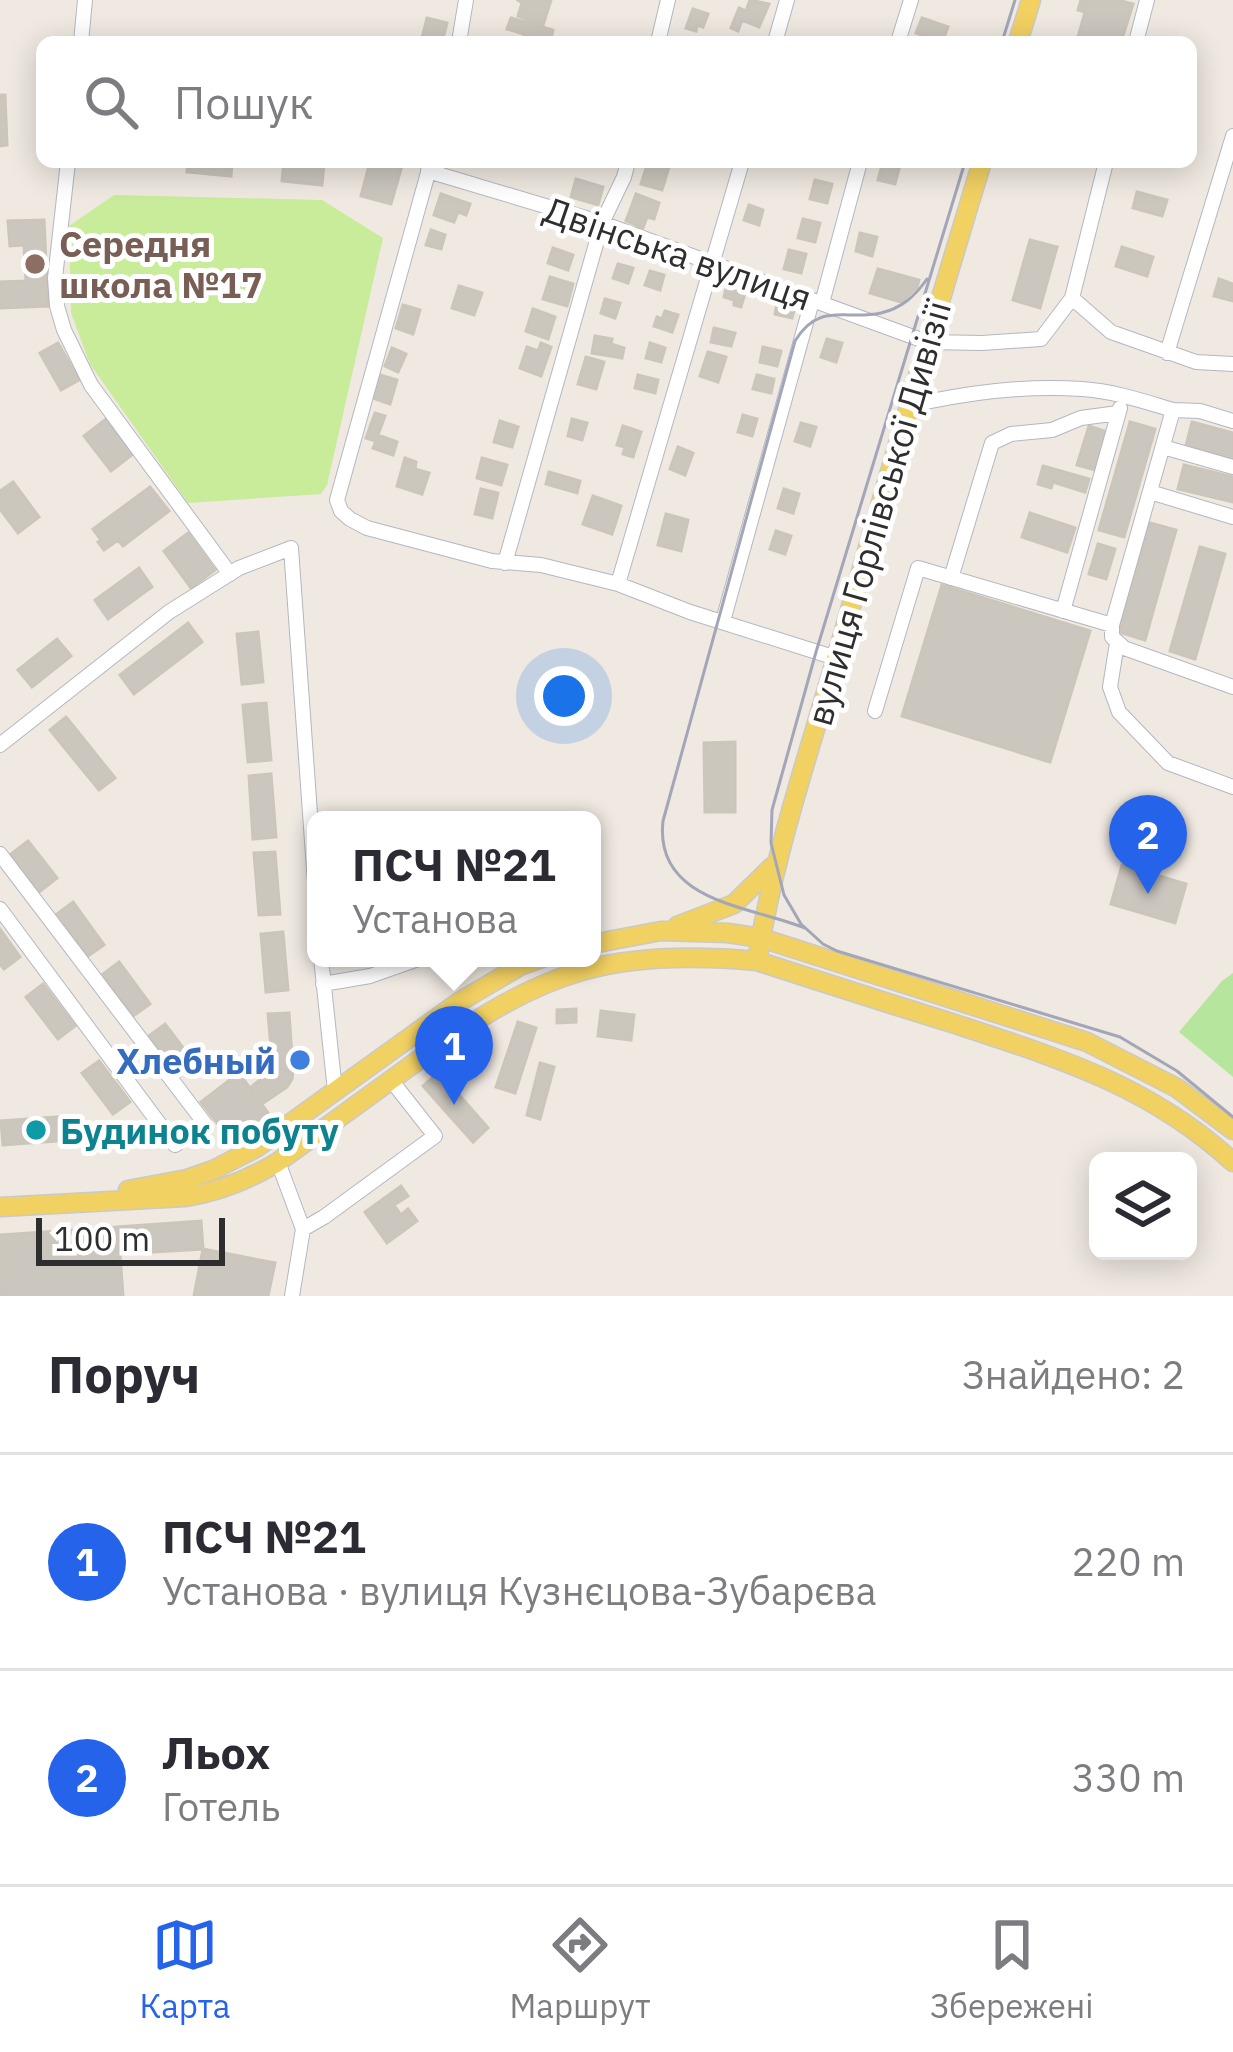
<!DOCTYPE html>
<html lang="uk">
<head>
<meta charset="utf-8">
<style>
	:root { --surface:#fff; --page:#f7f7f7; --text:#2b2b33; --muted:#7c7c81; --line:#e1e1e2; --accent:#2563eb }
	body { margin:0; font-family:"IBM Plex Sans",sans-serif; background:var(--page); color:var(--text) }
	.controls { position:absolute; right:36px; bottom:36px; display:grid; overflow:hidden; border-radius:18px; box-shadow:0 6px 30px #0003 }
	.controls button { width:108px; height:108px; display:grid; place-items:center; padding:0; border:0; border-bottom:3px solid var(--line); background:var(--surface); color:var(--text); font:60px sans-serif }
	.scale { position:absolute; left:36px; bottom:30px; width:189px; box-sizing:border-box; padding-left:12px; border:6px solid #2e2e2e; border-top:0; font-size:33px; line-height:42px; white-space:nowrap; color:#2e2e2e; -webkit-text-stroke:9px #fff; paint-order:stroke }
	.you { position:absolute; left:564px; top:696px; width:42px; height:42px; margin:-30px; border:9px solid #fff; border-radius:50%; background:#1a73e8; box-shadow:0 0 0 18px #1a73e833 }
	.badge { display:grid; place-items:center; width:78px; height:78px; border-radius:50%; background:var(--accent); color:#fff; font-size:39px; font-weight:700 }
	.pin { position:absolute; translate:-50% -99px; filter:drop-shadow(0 3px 6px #0008) }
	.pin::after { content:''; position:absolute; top:63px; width:42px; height:36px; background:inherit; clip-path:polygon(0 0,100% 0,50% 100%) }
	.popup { position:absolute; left:307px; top:811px; width:294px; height:156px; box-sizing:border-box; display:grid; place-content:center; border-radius:18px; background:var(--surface); filter:drop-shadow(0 3px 9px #0005); font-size:39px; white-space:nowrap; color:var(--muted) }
	.popup b { font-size:45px; color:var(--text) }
	.popup::after { content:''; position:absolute; left:50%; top:100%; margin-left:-24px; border:24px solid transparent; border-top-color:var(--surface) }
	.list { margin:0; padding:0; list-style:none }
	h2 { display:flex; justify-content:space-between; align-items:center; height:156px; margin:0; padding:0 48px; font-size:51px }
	h2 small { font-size:39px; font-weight:400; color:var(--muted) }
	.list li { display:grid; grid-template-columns:78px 1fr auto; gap:36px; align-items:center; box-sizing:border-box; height:216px; padding:0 48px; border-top:3px solid var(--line) }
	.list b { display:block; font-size:45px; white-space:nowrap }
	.list p { margin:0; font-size:39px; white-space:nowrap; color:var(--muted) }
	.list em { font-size:39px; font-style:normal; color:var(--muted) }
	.icon { flex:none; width:66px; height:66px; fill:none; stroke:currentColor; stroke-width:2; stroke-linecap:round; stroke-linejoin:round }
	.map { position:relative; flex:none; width:1233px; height:1296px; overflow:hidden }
	.search { position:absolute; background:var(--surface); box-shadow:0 6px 30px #0003; left:36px; right:36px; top:36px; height:132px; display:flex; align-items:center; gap:30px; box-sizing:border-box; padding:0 42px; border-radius:18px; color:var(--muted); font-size:45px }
	.sheet { height:588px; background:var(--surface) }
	nav { display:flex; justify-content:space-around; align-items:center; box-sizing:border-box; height:168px; border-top:3px solid var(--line); background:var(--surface); font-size:33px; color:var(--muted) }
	nav a { display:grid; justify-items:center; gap:6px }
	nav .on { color:var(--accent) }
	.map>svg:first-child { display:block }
</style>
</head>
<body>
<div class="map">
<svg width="1233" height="1296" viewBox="0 0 1233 1296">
	<rect width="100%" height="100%" fill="#efe9e1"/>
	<path fill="#b6e59e" d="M 1233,973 L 1233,1077 L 1179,1032 L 1222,981 Z"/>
	<path fill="#c9ec9a" d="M 114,195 L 322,200 L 383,238 L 327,485 L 321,494 L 188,503 L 90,364 L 71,313 L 69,226 Z"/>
	<path fill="#cbc7bf" stroke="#cbc5ba" stroke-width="3" d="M 518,0 L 551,0 L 543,25 L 518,16 L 522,3 Z
		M 750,0 L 769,4 L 759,27 L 742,20 L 738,31 L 731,28 L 739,8 L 746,11 Z
		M 1081,0 L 1118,0 L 1133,4 L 1121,42 L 1077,41 L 1085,12 L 1078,10 Z
		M 693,9 L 708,14 L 703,27 L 697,25 L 696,31 L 686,28 Z
		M 427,18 L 447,23 L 442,42 L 421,42 Z
		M 511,18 L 553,30 L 550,42 L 522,42 L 524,34 L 507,29 Z
		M 922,18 L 948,27 L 942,42 L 916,33 Z
		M 0,95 L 5,95 L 7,145 L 0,146 Z
		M 188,162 L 232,162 L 231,176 L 187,172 Z
		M 284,162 L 324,162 L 322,185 L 282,181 Z
		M 370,162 L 403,162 L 391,204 L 361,196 Z
		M 648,162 L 669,167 L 662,190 L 641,184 Z
		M 883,162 L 900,165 L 895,184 L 878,180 Z
		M 576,179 L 603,187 L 598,205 L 571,197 Z
		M 815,180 L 832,184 L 827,203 L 810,199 Z
		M 1137,192 L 1167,200 L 1162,216 L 1133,208 Z
		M 441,194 L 470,204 L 466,215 L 458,212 L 454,222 L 434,215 Z
		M 636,194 L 659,203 L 654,219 L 647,217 L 643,228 L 626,221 Z
		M 749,205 L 763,210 L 759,225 L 744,220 Z
		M 803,219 L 820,223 L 815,242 L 798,238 Z
		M 44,220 L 48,306 L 0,308 L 0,282 L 26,281 L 24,245 L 10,246 L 8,221 Z
		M 431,230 L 445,235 L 441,249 L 426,245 Z
		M 860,233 L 877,237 L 872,256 L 856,251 Z
		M 1030,240 L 1057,247 L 1040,308 L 1013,300 Z
		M 1122,247 L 1153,257 L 1147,276 L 1116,266 Z
		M 553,248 L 573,255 L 568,270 L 548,263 Z
		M 789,250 L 806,254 L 801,273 L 784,269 Z
		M 618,264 L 633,268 L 628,283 L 613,278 Z
		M 878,269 L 919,280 L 917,287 L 901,302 L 870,293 Z
		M 650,271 L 664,275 L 660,290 L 645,285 Z
		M 550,277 L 573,284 L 567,306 L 543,299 Z
		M 1219,279 L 1233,284 L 1233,301 L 1214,296 Z
		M 728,280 L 747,286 L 741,307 L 734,305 L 734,300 L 724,297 Z
		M 459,286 L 482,293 L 474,315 L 452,308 Z
		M 605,299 L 620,303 L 615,318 L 601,313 Z
		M 778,299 L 796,303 L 792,318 L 775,314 Z
		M 403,305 L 420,310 L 413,334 L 396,328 Z
		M 533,309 L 555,317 L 548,339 L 526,331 Z
		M 665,311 L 678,315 L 672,332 L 654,326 L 657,317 L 662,319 Z
		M 714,328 L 735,333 L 731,346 L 711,342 Z
		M 595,336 L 612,339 L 611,344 L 624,348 L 622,358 L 592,353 Z
		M 827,339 L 842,343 L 836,362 L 821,357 Z
		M 58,343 L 79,380 L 61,390 L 40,353 Z
		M 541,343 L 551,347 L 541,376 L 520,368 L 527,347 L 538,351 Z
		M 650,343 L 665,348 L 661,362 L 646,358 Z
		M 763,347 L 781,351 L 777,366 L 760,362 Z
		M 392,348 L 406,354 L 398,372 L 385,366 Z
		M 708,352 L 726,357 L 718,382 L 700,376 Z
		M 586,357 L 604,362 L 596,389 L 578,384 Z
		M 380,375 L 397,380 L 390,404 L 373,398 Z
		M 638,375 L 658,380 L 655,393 L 635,388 Z
		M 757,375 L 774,379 L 771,393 L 753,389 Z
		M 375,413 L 385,416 L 378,435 L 397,442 L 393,455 L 373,448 L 376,441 L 366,438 Z
		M 743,415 L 757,419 L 752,436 L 738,432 Z
		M 106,419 L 133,454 L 111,471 L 84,436 Z
		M 572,419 L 587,423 L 582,440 L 568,436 Z
		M 500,421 L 518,427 L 512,447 L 494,442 Z
		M 1130,422 L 1155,429 L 1124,537 L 1099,530 Z
		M 1192,422 L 1233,433 L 1233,459 L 1186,446 Z
		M 801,423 L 816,427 L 810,446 L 795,441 Z
		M 623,426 L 641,432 L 633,457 L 623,454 L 625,447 L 617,445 Z
		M 1089,426 L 1107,432 L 1095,470 L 1077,465 Z
		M 678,447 L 693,453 L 685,475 L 670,469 Z
		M 405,458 L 416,462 L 415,469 L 429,473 L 422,494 L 397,486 Z
		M 482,458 L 507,465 L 501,485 L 477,478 Z
		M 1184,465 L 1233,477 L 1233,502 L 1178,489 Z
		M 1043,466 L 1089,479 L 1085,492 L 1053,482 L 1051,488 L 1038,484 Z
		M 549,472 L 580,481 L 577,493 L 546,484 Z
		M 13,482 L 39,517 L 18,533 L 0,509 L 0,491 Z
		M 150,487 L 169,511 L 123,546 L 118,540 L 104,550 L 98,542 L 101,540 L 93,529 Z
		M 481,489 L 498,493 L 492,518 L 475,514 Z
		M 784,489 L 799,494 L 793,513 L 778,508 Z
		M 593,496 L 621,506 L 612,534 L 583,524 Z
		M 1030,513 L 1075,528 L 1067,552 L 1022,537 Z
		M 666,514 L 688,520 L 681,551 L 658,545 Z
		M 1150,523 L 1176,530 L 1145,640 L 1119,632 Z
		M 776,531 L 791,536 L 785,554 L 770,549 Z
		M 188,533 L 215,570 L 191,588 L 164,551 Z
		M 1098,544 L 1115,549 L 1106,579 L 1089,574 Z
		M 1200,547 L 1225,554 L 1195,659 L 1170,651 Z
		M 139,568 L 152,587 L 108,619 L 95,600 Z
		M 942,585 L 1090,631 L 1050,762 L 902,716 Z
		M 188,623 L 202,642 L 134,694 L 120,675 Z
		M 258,632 L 263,682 L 242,684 L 237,634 Z
		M 57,639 L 71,656 L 32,687 L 18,670 Z
		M 266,703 L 271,760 L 248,762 L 243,705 Z
		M 66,717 L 115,778 L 99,790 L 50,730 Z
		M 735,742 L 735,812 L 705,812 L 704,743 Z
		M 271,774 L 276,837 L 253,839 L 249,776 Z
		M 28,841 L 57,878 L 39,892 L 11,854 Z
		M 275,852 L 280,914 L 259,915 L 254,853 Z
		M 1122,865 L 1186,884 L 1175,923 L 1111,904 Z
		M 73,902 L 104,945 L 88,956 L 57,914 Z
		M 0,929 L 20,957 L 4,969 L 0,964 Z
		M 283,932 L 288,990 L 266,992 L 261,934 Z
		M 119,962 L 150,1004 L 133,1016 L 103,974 Z
		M 43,984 L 75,1026 L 58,1039 L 26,997 Z
		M 576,1009 L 576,1022 L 557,1023 L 557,1010 Z
		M 601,1011 L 634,1015 L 631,1040 L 598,1036 Z
		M 289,1013 L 293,1071 L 273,1069 L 268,1014 Z
		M 518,1022 L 536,1028 L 515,1093 L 496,1087 Z
		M 165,1024 L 196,1065 L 179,1077 L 149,1036 Z
		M 99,1061 L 130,1102 L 113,1114 L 82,1073 Z
		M 540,1063 L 554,1067 L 540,1119 L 527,1115 Z
		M 273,1069 L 293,1071 L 292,1079 L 287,1087 L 262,1104 L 250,1088 Z
		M 448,1072 L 458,1083 L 453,1088 L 488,1128 L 473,1142 L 423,1086 L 436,1075 L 440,1079 Z
		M 239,1073 L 268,1113 L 231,1141 L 201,1102 Z
		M 69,1116 L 70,1140 L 3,1145 L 1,1121 Z
		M 401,1186 L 408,1196 L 394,1205 L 401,1215 L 408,1209 L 417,1221 L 387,1243 L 365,1212 Z
		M 201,1221 L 203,1249 L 120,1254 L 118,1227 Z
		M 118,1227 L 123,1296 L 0,1296 L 0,1235 Z
		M 203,1249 L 275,1263 L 268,1296 L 194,1296 Z"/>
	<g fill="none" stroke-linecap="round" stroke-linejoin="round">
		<g stroke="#b4b7c1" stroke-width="16">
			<path id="minor" d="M 81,42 L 85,0
				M 459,42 L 466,0
				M 658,42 L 668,0
				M 775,42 L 787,0
				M 898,42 L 911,0
				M 1136,42 L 1147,0
				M 68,162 L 55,278 L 57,306 L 64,330 L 91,385 L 230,574
				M 431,162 L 337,500 L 341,511 L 350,519 L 367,528 L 492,561 L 541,565 L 618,584 L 690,612 L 836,658
				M 428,171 L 602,223 L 927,342 L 982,343 L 1041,339 L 1072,298 L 1111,332 L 1196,362 L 1233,364
				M 1072,298 L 1106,162
				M 822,303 L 860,162
				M 1167,353 L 1233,136
				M 907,406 C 966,393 1021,385 1082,389 C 1113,391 1143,401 1173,410 L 1112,625 L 1112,637 L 1124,648 L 1233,687
				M 1173,410 L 1200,411 L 1233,421
				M 1163,447 L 1233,467
				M 1150,492 L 1233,517
				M 505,563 L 602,223 L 624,177 L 628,162
				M 951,578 L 992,443 L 1011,434 L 1052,430 L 1081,418 L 1118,413
				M 618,584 L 742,162
				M 1063,611 L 1120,408
				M 723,621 L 812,301
				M 1117,643 L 1110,687 L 1119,712 L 1168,763 L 1233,787
				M 875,711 L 918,568 L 1112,625
				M 0,745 L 169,612 L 239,568 L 291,548 L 316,897
				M 0,854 L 206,1125 L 175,1145 L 0,909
				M 321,958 L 335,1091
				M 323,984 L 370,976 L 421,958
				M 278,1162 L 303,1229 L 292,1296
				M 303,1229 L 324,1217 L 435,1136 L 391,1080"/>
		</g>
		<g stroke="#c9c9c9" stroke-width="21">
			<path id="major" d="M 1018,42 L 1031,0
				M 677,926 L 734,904 L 773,866
				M 592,944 L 661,931 L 728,933 L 761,938 L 1087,1042 L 1177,1088 L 1233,1130
				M 757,961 C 774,854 808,756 838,652 C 885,488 932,325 982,162
				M 128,1190 L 187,1179 L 213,1170 L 256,1148 L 459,1002 L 520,966 L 542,958
				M 0,1207 L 185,1197 C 219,1192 248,1180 278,1162 C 318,1133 358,1104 398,1075 C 456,1033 512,991 582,971 C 637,955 701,956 757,961 C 822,982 887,1003 952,1023 C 1058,1058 1149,1085 1233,1162"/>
		</g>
		<use href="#minor" stroke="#fff" stroke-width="14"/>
		<use href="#major" stroke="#f2d163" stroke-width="18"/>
		<path stroke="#a3a6b8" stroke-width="3" d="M 1002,42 L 1015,0
			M 965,162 L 816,652 L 772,810 L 771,843 L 784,895 L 801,924 L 823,944 L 837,951 L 1120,1037 L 1177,1071 L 1233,1117
			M 805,928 C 750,906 654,902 663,821 L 795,341 C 819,301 846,321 881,313 C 902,308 915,296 927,279"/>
	</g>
	<circle fill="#8d6e63" stroke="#fff" stroke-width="4.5" cx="35" cy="264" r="12"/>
	<circle fill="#3f7fe0" stroke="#fff" stroke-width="4.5" cx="300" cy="1060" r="12"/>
	<circle fill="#0f9aa8" stroke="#fff" stroke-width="4.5" cx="36" cy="1130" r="12"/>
	<g text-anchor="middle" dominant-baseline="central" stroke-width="10" stroke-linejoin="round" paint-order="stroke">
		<g font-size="36" font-weight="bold" fill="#785e54" stroke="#fff" text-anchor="start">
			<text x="59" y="243">Середня<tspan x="59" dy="41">школа №17</tspan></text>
		</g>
		<g font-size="36" fill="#2e2e2e" stroke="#fff">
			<text transform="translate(678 253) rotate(19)">Двінська вулиця</text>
			<text transform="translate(878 513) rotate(-74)">вулиця Горлівської Дивізії</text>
		</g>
		<g font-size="36" font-weight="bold" fill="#366cbe" stroke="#fff" text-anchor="end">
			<text x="276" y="1060">Хлебный</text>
		</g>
		<g font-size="36" font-weight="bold" fill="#0d838f" stroke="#fff" text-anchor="start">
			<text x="60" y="1130">Будинок побуту</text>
		</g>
	</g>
</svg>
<div class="controls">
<button><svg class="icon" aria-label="layers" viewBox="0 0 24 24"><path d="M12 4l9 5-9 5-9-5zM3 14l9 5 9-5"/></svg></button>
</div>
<div class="scale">100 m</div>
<div class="you"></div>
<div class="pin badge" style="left:454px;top:1105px">1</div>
<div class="popup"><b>ПСЧ №21</b>Установа</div>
<div class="pin badge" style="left:1148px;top:894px">2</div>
<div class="search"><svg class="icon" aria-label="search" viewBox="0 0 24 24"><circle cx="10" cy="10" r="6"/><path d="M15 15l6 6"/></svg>Пошук</div>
</div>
<section class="sheet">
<h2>Поруч<small>Знайдено: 2</small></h2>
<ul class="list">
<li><span class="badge">1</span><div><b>ПСЧ №21</b><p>Установа · вулиця Кузнєцова-Зубарєва</p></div><em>220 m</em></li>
<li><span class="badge">2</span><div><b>Льох</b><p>Готель</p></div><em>330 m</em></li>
</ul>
</section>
<nav>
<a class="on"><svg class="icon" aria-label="map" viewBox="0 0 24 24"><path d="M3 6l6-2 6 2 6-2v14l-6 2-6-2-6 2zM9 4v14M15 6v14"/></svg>Карта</a>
<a><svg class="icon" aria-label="directions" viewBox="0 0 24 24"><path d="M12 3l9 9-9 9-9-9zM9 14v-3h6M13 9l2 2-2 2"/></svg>Маршрут</a>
<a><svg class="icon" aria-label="saved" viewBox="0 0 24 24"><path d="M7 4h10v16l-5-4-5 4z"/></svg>Збережені</a>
</nav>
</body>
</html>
